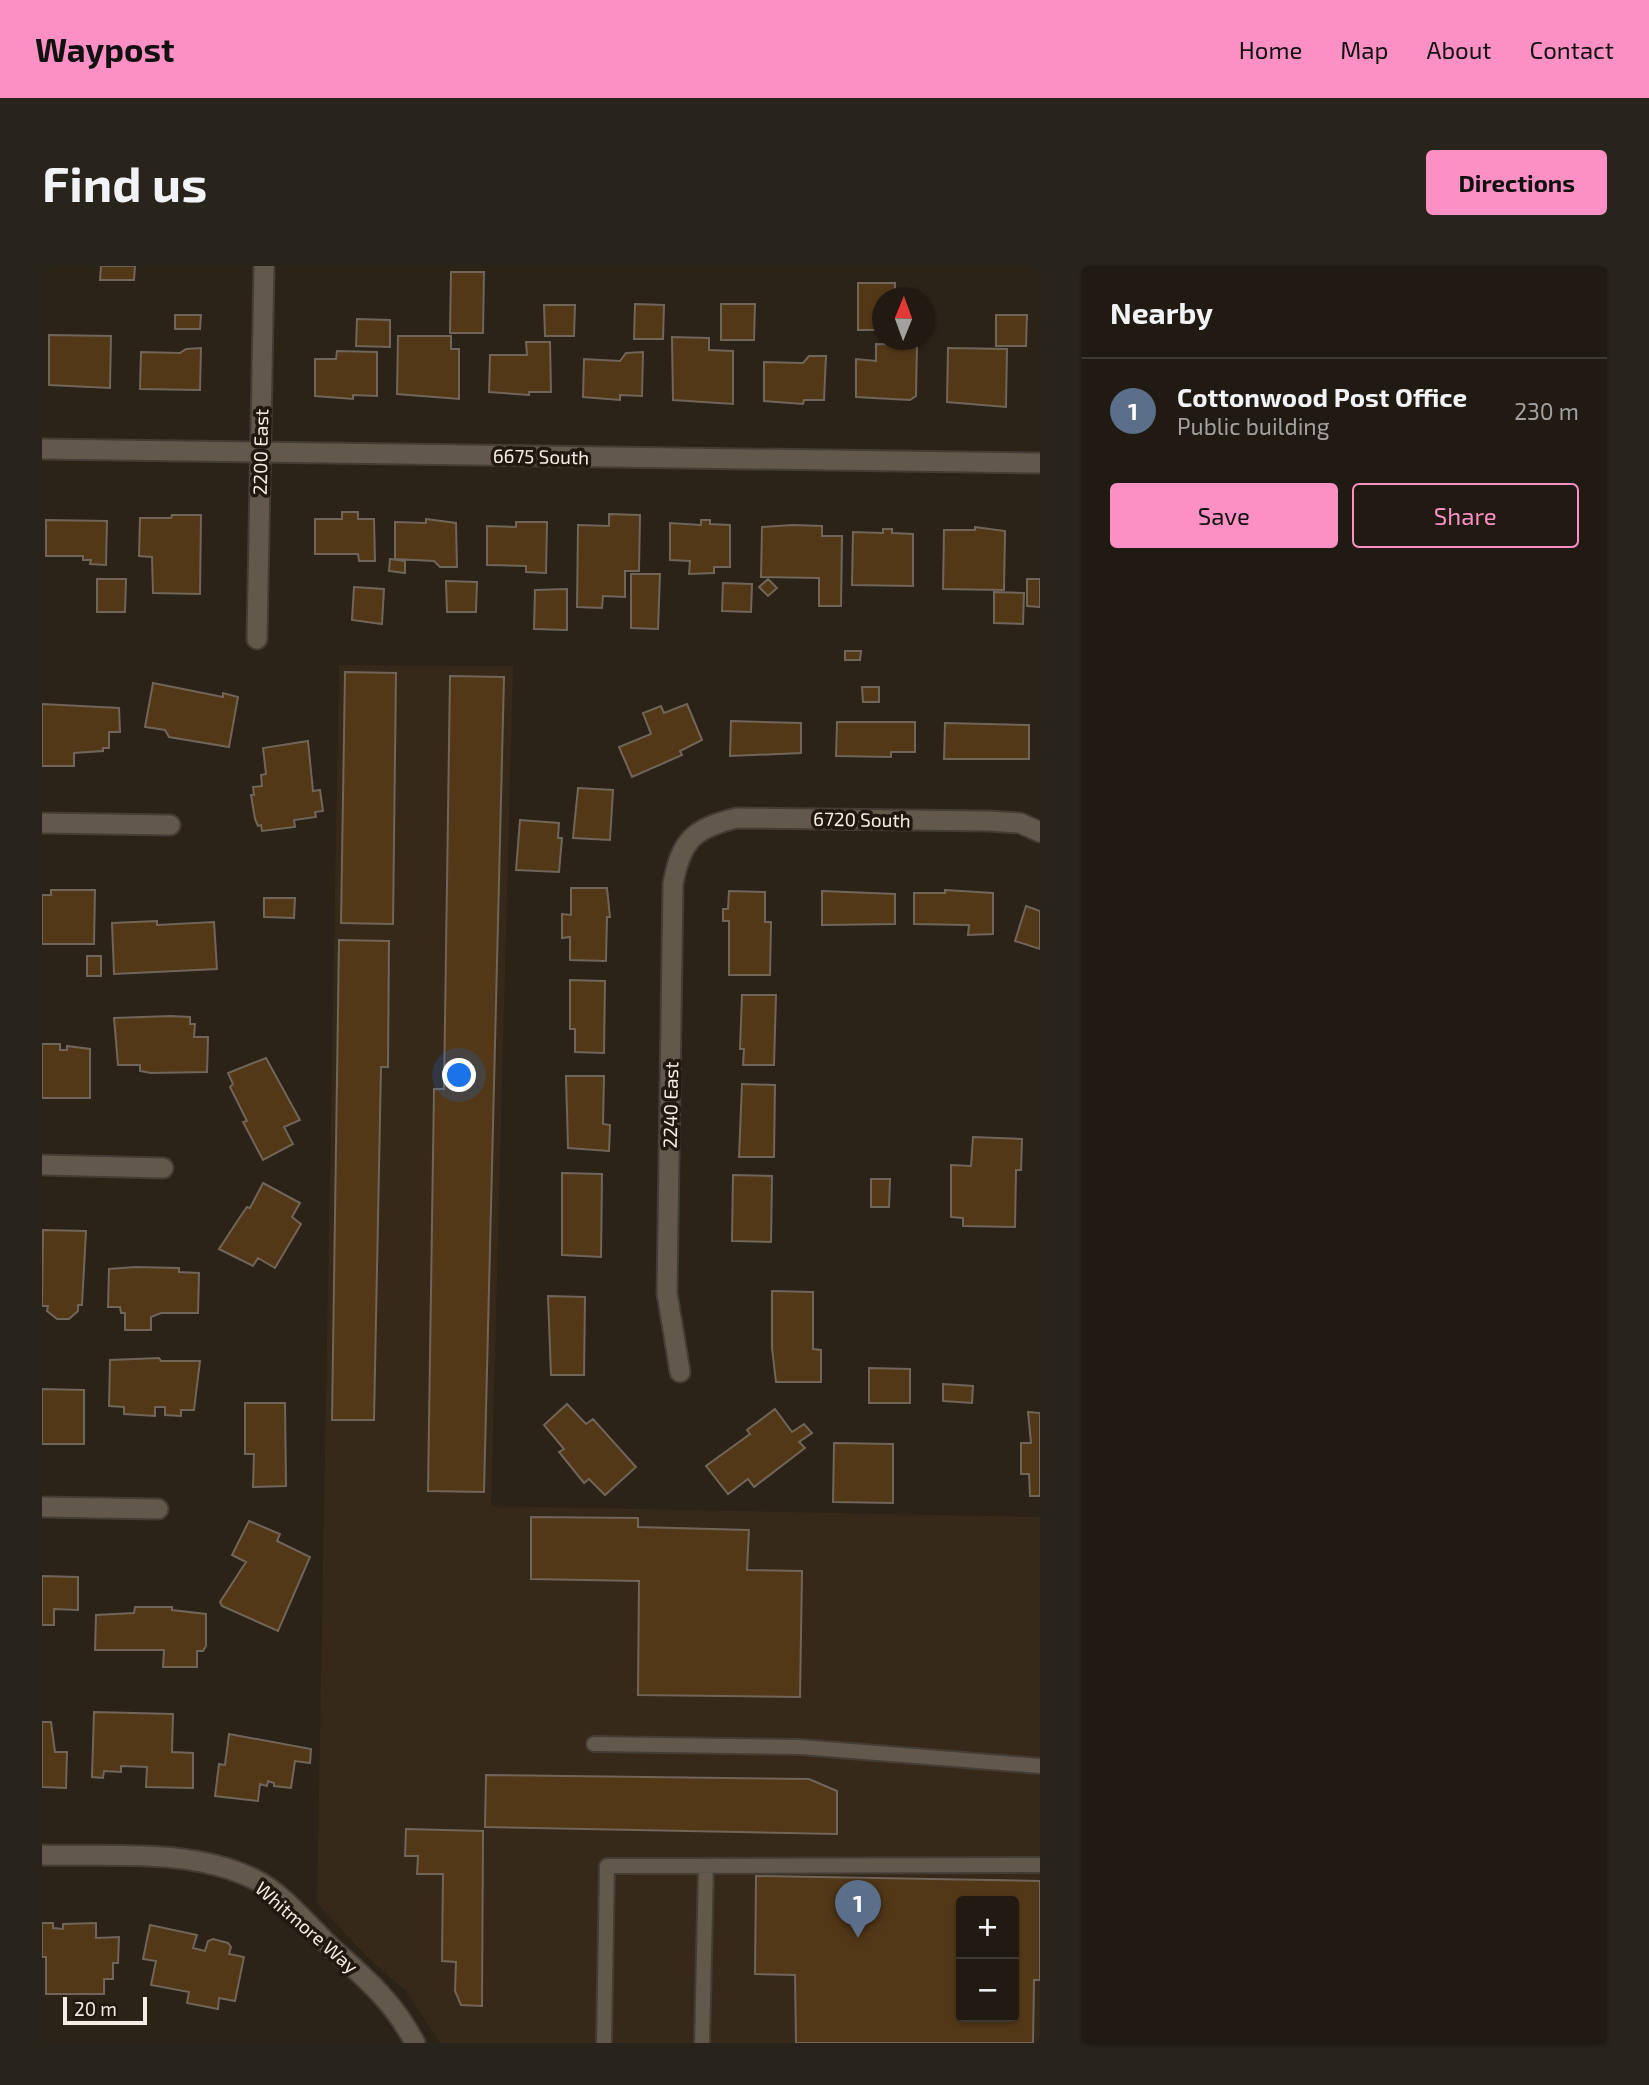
<!DOCTYPE html>
<html lang="en">
<head>
<meta charset="utf-8">
<style>
	:root { --surface:#201a12; --page:#28231b; --text:#f1f3f6; --muted:#a2a19f; --line:#3d3832; --accent:#fc8fc3 }
	body { margin:0; font-family:"Exo 2",sans-serif; background:var(--page); color:var(--text) }
	.controls { position:absolute; right:21px; bottom:21px; display:grid; overflow:hidden; border-radius:7px; box-shadow:0 2px 5px #0004 }
	.controls button { width:63px; height:63px; display:grid; place-items:center; padding:0; border:0; border-bottom:2px solid var(--line); background:var(--surface); color:var(--text); font:35px sans-serif }
	.compass { position:absolute; left:830px; top:21px; width:63px; height:63px; border-radius:50%; background:var(--surface); box-shadow:0 2px 5px #0004; rotate:1deg }
	.scale { position:absolute; left:21px; bottom:18px; width:84px; box-sizing:border-box; padding-left:7px; border:4px solid #f3ede6; border-top:0; font-size:19px; line-height:24px; white-space:nowrap; color:#f3ede6; -webkit-text-stroke:5px #21180f; paint-order:stroke }
	.you { position:absolute; left:418px; top:810px; width:24px; height:24px; margin:-18px; border:5px solid #fff; border-radius:50%; background:#1a73e8; box-shadow:0 0 0 10px #1a73e833 }
	.badge { display:grid; place-items:center; width:46px; height:46px; border-radius:50%; background:var(--accent); color:#fff; font-size:23px; font-weight:700 }
	.pin { position:absolute; translate:-50% -58px; filter:drop-shadow(0 2px 4px #0008) }
	.pin::after { content:''; position:absolute; top:37px; width:24px; height:21px; background:inherit; clip-path:polygon(0 0,100% 0,50% 100%) }
	.list { margin:0; padding:0; list-style:none }
	h2 { display:flex; justify-content:space-between; align-items:center; height:91px; margin:0; padding:0 28px; font-size:30px }
	h2 small { font-size:23px; font-weight:400; color:var(--muted) }
	.list li { display:grid; grid-template-columns:46px 1fr auto; gap:21px; align-items:center; box-sizing:border-box; height:105px; padding:0 28px; border-top:2px solid var(--line) }
	.list b { display:block; font-size:26px; white-space:nowrap }
	.list p { margin:0; font-size:23px; white-space:nowrap; color:var(--muted) }
	.list em { font-size:23px; font-style:normal; color:var(--muted) }
	.actions { display:flex; gap:14px; padding:21px 28px }
	.actions a { flex:1; padding:16px 0; border:2px solid var(--accent); border-radius:7px; text-align:center; font-size:24px; color:var(--accent) }
	.actions .main { background:var(--accent); color:#111 }
	.map { position:relative; flex:none; width:998px; height:1777px; overflow:hidden; border-radius:7px }
	header { display:flex; align-items:center; gap:42px; box-sizing:border-box; height:98px; padding:0 35px; background:var(--accent); color:#111 }
	header strong { font-size:33px }
	nav { display:flex; gap:38px; margin-inline-start:auto; font-size:24px }
	.intro { display:flex; align-items:center; justify-content:space-between; box-sizing:border-box; height:168px; padding:0 42px }
	h1 { margin:0; font-size:49px }
	.button { padding:18px 32px; border-radius:7px; background:var(--accent); color:#111; font-size:24px; font-weight:700 }
	main { display:flex; gap:42px; padding:0 42px }
	aside { flex:1; background:var(--surface); border-radius:7px; box-shadow:0 2px 5px #0004 }
	.map>svg:first-child { display:block }
</style>
</head>
<body>
<header>
<strong>Waypost</strong>
<nav><a>Home</a><a>Map</a><a>About</a><a>Contact</a></nav>
</header>
<div class="intro"><h1>Find us</h1><a class="button">Directions</a></div>
<main>
<div class="map">
<svg width="998" height="1777" viewBox="0 0 998 1777">
	<rect width="100%" height="100%" fill="#2b2218"/>
	<path fill="#362919" fill-rule="evenodd" d="M 297,399 L 471,400 L 449,1240 L 998,1251 L 998,1777 L 398,1777 L 363,1724 L 324,1690 L 275,1637 ZM 919,1635 L 972,1635 L 972,1751 L 919,1751 Z"/>
	<path fill="#533818" stroke="#706559" stroke-width="2" fill-rule="evenodd" d="M 59,0 L 93,0 L 92,14 L 58,14 Z
		M 409,6 L 442,6 L 441,67 L 408,67 Z
		M 816,17 L 853,17 L 853,32 L 841,32 L 841,64 L 816,64 Z
		M 593,38 L 622,39 L 621,73 L 592,73 Z
		M 679,38 L 713,38 L 712,74 L 679,74 Z
		M 502,39 L 533,39 L 532,70 L 503,70 Z
		M 133,49 L 159,49 L 158,63 L 133,63 Z
		M 954,49 L 985,49 L 984,80 L 954,80 Z
		M 315,53 L 348,54 L 348,81 L 314,80 Z
		M 7,69 L 69,70 L 68,122 L 7,119 Z
		M 356,70 L 409,70 L 409,83 L 417,83 L 417,133 L 355,128 Z
		M 630,71 L 667,72 L 667,84 L 691,85 L 691,138 L 631,134 Z
		M 484,76 L 508,76 L 509,126 L 487,126 L 487,129 L 447,126 L 448,89 L 485,89 Z
		M 834,78 L 875,79 L 874,130 L 868,134 L 814,131 L 814,93 L 834,95 Z
		M 159,82 L 158,124 L 98,123 L 99,86 L 138,87 L 144,83 Z
		M 906,82 L 965,83 L 964,141 L 905,136 Z
		M 295,85 L 335,86 L 335,130 L 311,129 L 311,133 L 273,130 L 273,93 L 294,93 Z
		M 601,86 L 600,130 L 578,129 L 578,134 L 541,131 L 542,93 L 578,95 L 584,87 Z
		M 767,90 L 784,90 L 782,134 L 762,134 L 761,138 L 722,135 L 722,96 L 761,97 Z
		M 300,246 L 316,246 L 316,253 L 332,253 L 333,295 L 317,295 L 316,288 L 273,288 L 273,253 L 300,253 Z
		M 567,248 L 598,249 L 597,305 L 583,305 L 583,331 L 561,330 L 560,342 L 535,341 L 536,259 L 567,260 Z
		M 130,249 L 159,249 L 158,328 L 111,327 L 110,291 L 97,290 L 98,252 L 129,252 Z
		M 384,253 L 414,257 L 415,301 L 398,301 L 392,295 L 353,293 L 353,256 L 384,257 Z
		M 4,254 L 65,255 L 64,299 L 48,298 L 49,294 L 41,294 L 41,290 L 4,290 Z
		M 659,254 L 668,254 L 668,258 L 688,259 L 688,301 L 672,301 L 672,307 L 647,308 L 648,295 L 628,294 L 628,257 L 659,259 Z
		M 474,256 L 505,256 L 504,307 L 484,306 L 484,300 L 445,299 L 445,260 L 474,261 Z
		M 751,259 L 780,260 L 780,270 L 800,270 L 799,340 L 777,340 L 777,312 L 719,311 L 720,261 Z
		M 933,261 L 963,265 L 962,324 L 901,323 L 902,264 L 933,264 Z
		M 841,263 L 850,263 L 850,267 L 871,268 L 871,320 L 810,319 L 811,266 L 841,267 Z
		M 348,293 L 363,295 L 363,307 L 347,305 Z
		M 589,308 L 618,308 L 616,363 L 589,362 Z
		M 55,313 L 84,313 L 83,346 L 55,346 Z
		M 726,313 L 735,322 L 726,330 L 717,321 Z
		M 985,313 L 998,313 L 998,341 L 985,340 Z
		M 404,315 L 435,316 L 434,346 L 405,346 Z
		M 681,317 L 710,318 L 709,346 L 680,345 Z
		M 312,321 L 342,323 L 340,358 L 310,354 Z
		M 525,323 L 525,364 L 492,363 L 493,324 Z
		M 952,326 L 982,327 L 981,358 L 952,357 Z
		M 803,385 L 819,385 L 818,394 L 803,394 Z
		M 303,406 L 354,407 L 351,658 L 299,657 Z
		M 408,410 L 462,411 L 442,1226 L 386,1225 L 392,823 L 402,823 Z
		M 111,417 L 181,431 L 181,427 L 196,431 L 187,481 L 127,471 L 123,464 L 103,461 Z
		M 820,421 L 837,421 L 837,436 L 821,436 Z
		M 0,438 L 77,442 L 78,466 L 67,466 L 67,482 L 61,482 L 61,485 L 32,487 L 32,500 L 0,500 Z
		M 645,438 L 660,474 L 638,485 L 640,489 L 590,511 L 577,481 L 609,468 L 601,447 L 619,440 L 622,447 Z
		M 689,455 L 759,457 L 759,487 L 688,490 Z
		M 795,456 L 873,456 L 873,486 L 849,486 L 849,491 L 794,490 Z
		M 903,457 L 987,459 L 987,493 L 902,493 Z
		M 266,475 L 271,525 L 278,524 L 281,545 L 273,546 L 274,551 L 252,554 L 253,561 L 220,565 L 219,559 L 216,560 L 213,553 L 209,529 L 212,529 L 211,521 L 220,520 L 219,509 L 224,508 L 221,482 Z
		M 536,522 L 571,524 L 568,574 L 531,572 Z
		M 478,554 L 517,557 L 516,572 L 520,572 L 517,606 L 474,604 Z
		M 529,622 L 565,622 L 568,651 L 565,651 L 564,695 L 528,694 L 528,671 L 520,672 L 520,648 L 529,649 Z
		M 9,624 L 53,624 L 52,678 L 0,678 L 0,629 L 9,629 Z
		M 903,624 L 951,627 L 951,668 L 926,669 L 927,659 L 872,658 L 872,627 L 903,627 Z
		M 687,625 L 723,626 L 723,656 L 729,656 L 728,709 L 687,709 L 687,655 L 681,655 L 681,643 L 686,643 Z
		M 780,625 L 853,628 L 853,658 L 780,659 Z
		M 222,632 L 253,632 L 252,652 L 222,651 Z
		M 984,640 L 998,645 L 998,683 L 973,675 Z
		M 115,655 L 115,659 L 172,656 L 175,703 L 72,708 L 70,657 Z
		M 297,674 L 347,675 L 346,801 L 339,801 L 332,1154 L 290,1154 Z
		M 45,690 L 59,690 L 59,710 L 45,710 Z
		M 528,714 L 563,715 L 562,787 L 533,786 L 533,763 L 528,763 Z
		M 700,729 L 734,729 L 732,799 L 701,799 L 702,783 L 698,783 Z
		M 129,750 L 148,751 L 148,758 L 153,758 L 152,771 L 166,771 L 165,806 L 109,807 L 98,805 L 98,799 L 76,799 L 72,752 Z
		M 0,778 L 18,778 L 18,784 L 25,784 L 25,780 L 48,783 L 48,832 L 0,832 Z
		M 224,792 L 258,854 L 242,861 L 251,878 L 221,894 L 201,856 L 205,855 L 188,821 L 191,818 L 186,807 Z
		M 524,810 L 562,810 L 561,858 L 568,859 L 567,885 L 526,882 Z
		M 700,818 L 733,819 L 732,891 L 697,891 Z
		M 931,871 L 980,873 L 979,904 L 974,904 L 973,961 L 921,960 L 921,952 L 909,951 L 909,899 L 929,900 Z
		M 520,907 L 560,908 L 559,991 L 520,989 Z
		M 691,909 L 730,910 L 729,976 L 690,975 Z
		M 829,913 L 848,913 L 847,941 L 829,941 Z
		M 221,917 L 258,937 L 250,951 L 259,958 L 233,1002 L 216,992 L 211,1000 L 177,983 L 198,951 L 205,941 L 208,942 Z
		M 1,964 L 44,965 L 40,1039 L 36,1039 L 36,1045 L 27,1053 L 15,1053 L 5,1045 L 6,1040 L 0,1040 Z
		M 94,1001 L 137,1002 L 137,1006 L 157,1007 L 156,1047 L 119,1047 L 109,1051 L 109,1064 L 83,1064 L 83,1047 L 79,1047 L 78,1041 L 66,1041 L 67,1003 Z
		M 730,1025 L 771,1026 L 771,1083 L 779,1084 L 779,1116 L 734,1116 L 730,1082 Z
		M 506,1030 L 543,1031 L 542,1109 L 509,1109 Z
		M 117,1092 L 119,1095 L 158,1095 L 152,1144 L 139,1144 L 139,1150 L 123,1149 L 123,1141 L 113,1141 L 113,1150 L 82,1148 L 82,1141 L 67,1140 L 68,1094 Z
		M 827,1102 L 868,1103 L 868,1137 L 827,1137 Z
		M 901,1118 L 931,1120 L 930,1137 L 901,1135 Z
		M 0,1123 L 42,1124 L 42,1178 L 0,1178 Z
		M 203,1137 L 243,1137 L 244,1220 L 211,1221 L 212,1188 L 203,1188 Z
		M 525,1138 L 544,1158 L 551,1153 L 594,1201 L 563,1229 L 547,1213 L 542,1217 L 517,1186 L 522,1183 L 502,1159 Z
		M 733,1143 L 750,1166 L 762,1158 L 770,1167 L 757,1176 L 763,1182 L 712,1221 L 706,1213 L 686,1228 L 664,1200 L 708,1168 L 705,1164 Z
		M 986,1146 L 998,1147 L 998,1230 L 988,1230 L 987,1208 L 979,1208 L 979,1177 L 989,1177 Z
		M 792,1177 L 851,1178 L 851,1237 L 791,1236 Z
		M 489,1251 L 596,1252 L 596,1261 L 707,1264 L 705,1304 L 760,1305 L 758,1431 L 596,1429 L 597,1315 L 489,1313 Z
		M 207,1255 L 238,1268 L 235,1275 L 268,1291 L 236,1365 L 180,1340 L 178,1336 L 204,1296 L 190,1289 Z
		M 0,1310 L 36,1311 L 36,1344 L 12,1343 L 12,1359 L 0,1359 Z
		M 93,1341 L 130,1341 L 130,1344 L 164,1348 L 164,1380 L 161,1385 L 155,1385 L 155,1401 L 121,1401 L 122,1384 L 53,1384 L 54,1349 L 92,1347 Z
		M 52,1446 L 131,1448 L 130,1486 L 151,1487 L 151,1522 L 104,1521 L 105,1501 L 79,1500 L 79,1506 L 62,1505 L 61,1512 L 50,1511 Z
		M 0,1456 L 9,1456 L 13,1486 L 25,1486 L 24,1522 L 0,1521 Z
		M 187,1468 L 269,1483 L 268,1497 L 253,1495 L 249,1522 L 232,1520 L 232,1517 L 226,1515 L 225,1520 L 218,1518 L 216,1535 L 173,1530 L 177,1498 L 183,1499 Z
		M 444,1509 L 767,1513 L 795,1525 L 795,1568 L 443,1561 Z
		M 364,1563 L 441,1565 L 440,1740 L 419,1739 L 413,1725 L 414,1696 L 400,1695 L 401,1608 L 375,1608 L 376,1590 L 363,1590 Z
		M 714,1610 L 998,1615 L 998,1714 L 992,1714 L 991,1777 L 754,1777 L 753,1709 L 713,1708 ZM 919,1635 L 972,1635 L 972,1751 L 919,1751 Z
		M 0,1657 L 11,1657 L 11,1662 L 21,1663 L 21,1658 L 54,1657 L 54,1672 L 77,1671 L 76,1697 L 71,1697 L 71,1713 L 62,1713 L 62,1728 L 4,1728 L 4,1691 L 0,1691 Z
		M 108,1659 L 155,1669 L 151,1682 L 163,1685 L 166,1675 L 171,1673 L 186,1677 L 189,1681 L 187,1688 L 202,1691 L 193,1735 L 177,1732 L 176,1743 L 145,1737 L 147,1726 L 109,1719 L 114,1695 L 101,1693 Z"/>
	<g fill="none" stroke-linecap="round" stroke-linejoin="round">
		<g stroke="#443d35" stroke-width="18">
			<path id="service" d="M 552,1478 L 759,1481 L 998,1500
				M 562,1777 L 565,1600 L 998,1599
				M 660,1777 L 664,1600"/>
		</g>
		<g stroke="#443d35" stroke-width="23">
			<path id="minor" d="M 0,183 L 998,197
				M 215,373 L 222,0
				M 0,557 L 128,559
				M 0,899 L 121,902
				M 638,1106 L 625,1027 L 631,618 C 639,574 652,562 695,552 L 947,555 L 978,557 L 998,566
				M 0,1241 L 116,1243
				M 0,1589 C 68,1591 147,1582 210,1612 C 240,1626 266,1659 290,1682 C 324,1713 351,1735 373,1777"/>
		</g>
		<use href="#service" stroke="#62584c" stroke-width="14"/>
		<use href="#minor" stroke="#62584c" stroke-width="19"/>
	</g>
	<g text-anchor="middle" dominant-baseline="central" stroke-width="7" stroke-linejoin="round" paint-order="stroke">
		<g font-size="19" fill="#f3ede6" stroke="#21180f">
			<text transform="translate(218 186) rotate(-89)">2200 East</text>
			<text transform="translate(499 190) rotate(1)">6675 South</text>
			<text transform="translate(820 553) rotate(1)">6720 South</text>
			<text transform="translate(628 839) rotate(-89)">2240 East</text>
			<text transform="translate(265 1661) rotate(41)">Whitmore Way</text>
		</g>
	</g>
</svg>
<div class="controls">
<button>+</button>
<button>−</button>
</div>
<svg class="compass" viewBox="-18 -18 36 36"><path d="M0-13l5 13h-10z" fill="#e53935"/><path d="M0 13l5-13h-10z" fill="#a2a19f"/></svg>
<div class="scale">20 m</div>
<div class="you"></div>
<div class="pin badge" style="left:816px;top:1672px;background:#5c6f8a">1</div>
</div>
<aside>
<h2>Nearby<small></small></h2>
<ul class="list">
<li><span class="badge" style="background:#5c6f8a">1</span><div><b>Cottonwood Post Office</b><p>Public building</p></div><em>230 m</em></li>
</ul>
<div class="actions"><a class="main">Save</a><a>Share</a></div>
</aside>
</main>
</body>
</html>
